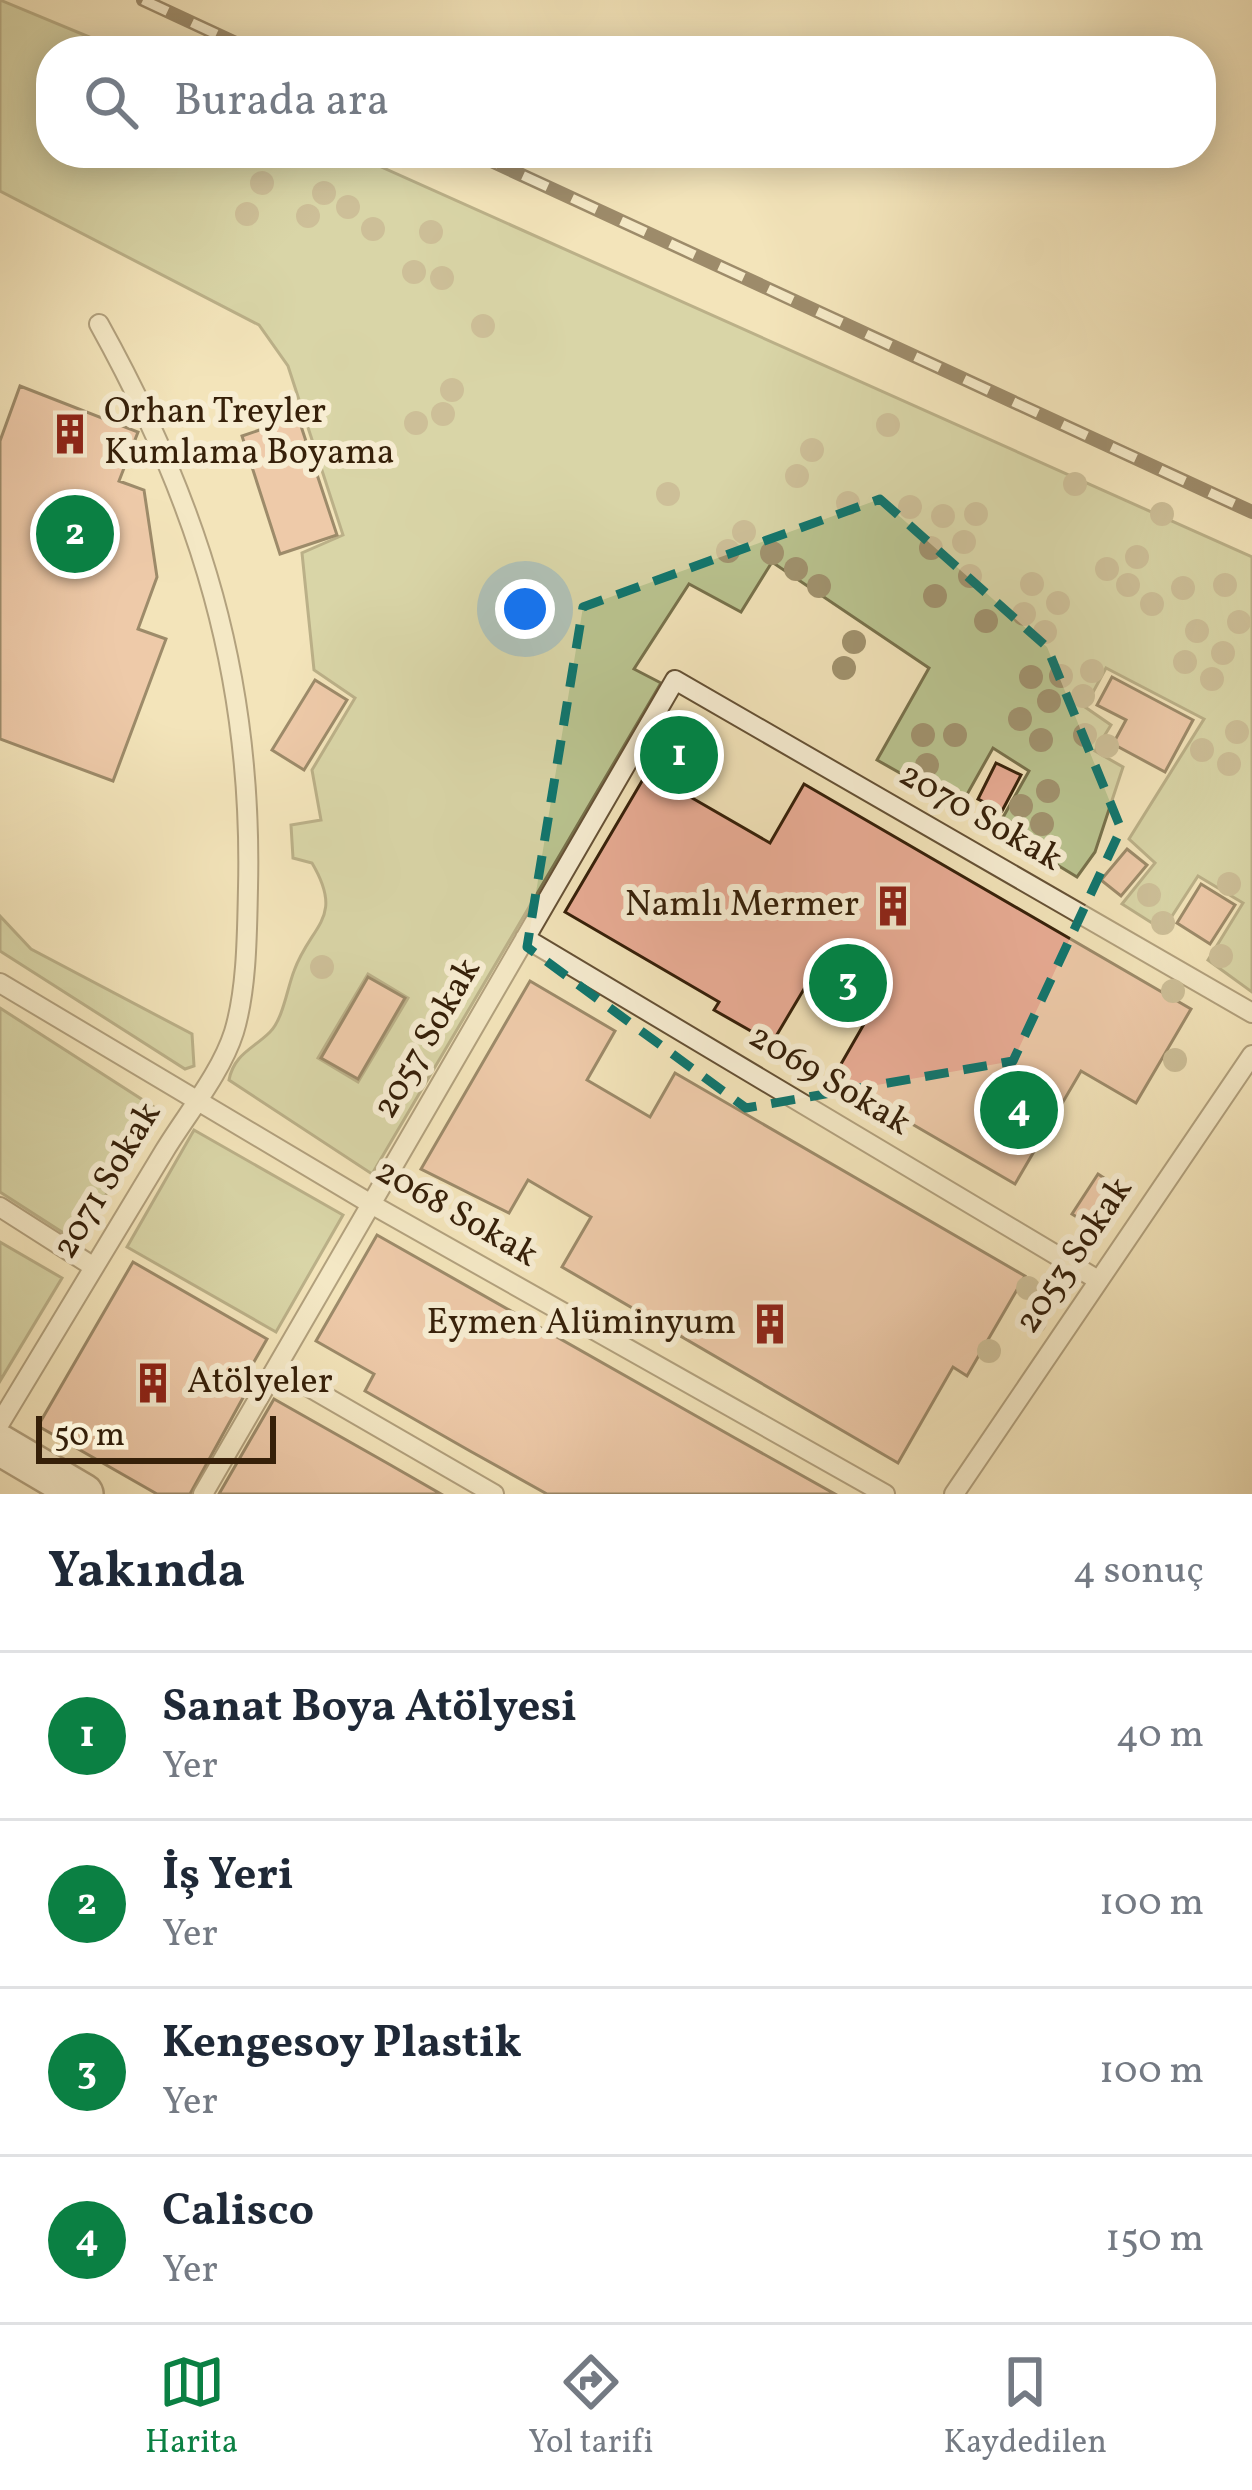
<!DOCTYPE html>
<html lang="tr">
<head>
<meta charset="utf-8">
<style>
	:root { --surface:#fff; --page:#f2f2f3; --text:#1f2937; --muted:#747a83; --line:#e0e1e3; --accent:#0b8043 }
	body { margin:0; font-family:Vollkorn,serif; background:var(--page); color:var(--text) }
	.scale { position:absolute; left:36px; bottom:30px; width:240px; box-sizing:border-box; padding-left:12px; border:6px solid #362009; border-top:0; font-size:33px; line-height:42px; white-space:nowrap; color:#362009; -webkit-text-stroke:9px #f7edd2; paint-order:stroke }
	.you { position:absolute; left:525px; top:609px; width:42px; height:42px; margin:-30px; border:9px solid #fff; border-radius:50%; background:#1a73e8; box-shadow:0 0 0 18px #1a73e833 }
	.badge { display:grid; place-items:center; width:78px; height:78px; border-radius:50%; background:var(--accent); color:#fff; font-size:39px; font-weight:700 }
	.pin { position:absolute; translate:-50% -50%; border:6px solid #fff; box-shadow:0 3px 12px #0006 }
	.list { margin:0; padding:0; list-style:none }
	h2 { display:flex; justify-content:space-between; align-items:center; height:156px; margin:0; padding:0 48px; font-size:51px }
	h2 small { font-size:39px; font-weight:400; color:var(--muted) }
	.list li { display:grid; grid-template-columns:78px 1fr auto; gap:36px; align-items:center; box-sizing:border-box; height:168px; padding:0 48px; border-top:3px solid var(--line) }
	.list b { display:block; font-size:45px; white-space:nowrap }
	.list p { margin:0; font-size:39px; white-space:nowrap; color:var(--muted) }
	.list em { font-size:39px; font-style:normal; color:var(--muted) }
	.icon { flex:none; width:66px; height:66px; fill:none; stroke:currentColor; stroke-width:2; stroke-linecap:round; stroke-linejoin:round }
	.map { position:relative; flex:none; width:1252px; height:1494px; overflow:hidden }
	.search { position:absolute; background:var(--surface); box-shadow:0 6px 30px #0003; left:36px; right:36px; top:36px; height:132px; display:flex; align-items:center; gap:30px; box-sizing:border-box; padding:0 42px; border-radius:48px; color:var(--muted); font-size:45px }
	.sheet { height:828px; background:var(--surface) }
	nav { display:flex; justify-content:space-around; align-items:center; box-sizing:border-box; height:168px; border-top:3px solid var(--line); background:var(--surface); font-size:33px; color:var(--muted) }
	nav a { display:grid; justify-items:center; gap:6px }
	nav .on { color:var(--accent) }
	.map>svg:first-child { display:block }
</style>
</head>
<body>
<div class="map">
<svg width="1252" height="1494" viewBox="0 0 1252 1494">
	<rect width="100%" height="100%" fill="#f3e4ba"/>
	<filter id="stains"><feTurbulence type="fractalNoise" baseFrequency=".00167" numOctaves="4"/><feColorMatrix values="0 0 0 0 .2 0 0 0 0 .09 0 0 0 0 .02 0 0 0 .5 -.17"/></filter>
	<radialGradient id="worn" r=".72"><stop offset=".6" stop-color="#630" stop-opacity="0"/><stop offset="1" stop-color="#630" stop-opacity=".3"/></radialGradient>
	<path fill="#bac490" stroke="#78724c" stroke-width="3" fill-rule="evenodd" d="M 0,0 L 123,51 L 51,51 L 51,153 L 350,153 L 1252,557 L 1252,992 L 1208,960 L 1243,903 L 1198,876 L 1163,930 L 1122,904 L 1155,863 L 1129,839 L 1204,719 L 1106,668 L 1085,707 L 1111,725 L 1095,751 L 1123,767 L 1095,852 L 1077,877 L 997,828 L 1029,771 L 993,748 L 960,807 L 877,760 L 929,668 L 772,562 L 741,612 L 689,584 L 634,669 L 661,683 L 372,1174 L 229,1080 C 234,1054 253,1049 270,1032 C 283,1019 287,989 294,971 C 311,924 345,919 312,863 L 293,858 L 291,825 L 321,820 L 312,770 L 355,698 L 314,670 L 302,553 L 343,535 L 288,366 L 259,325 L 0,191 ZM 368,974 L 408,998 L 358,1082 L 318,1058 Z
		M 0,916 L 31,949 L 192,1034 L 194,1066 L 185,1069 L 0,951 Z
		M 0,1008 L 160,1111 L 76,1241 L 0,1192 Z
		M 194,1130 L 343,1215 L 276,1332 L 127,1247 Z
		M 0,1242 L 62,1278 L 0,1381 Z"/>
	<path fill="#e9ac95" stroke="#362009" stroke-width="3" d="M 20,386 L 138,432 L 119,481 L 144,490 L 157,577 L 138,629 L 166,639 L 113,781 L 0,739 L 0,441 Z
		M 298,417 L 337,535 L 280,554 L 242,436 Z
		M 1112,677 L 1193,720 L 1165,772 L 1113,744 L 1126,720 L 1097,705 Z
		M 315,680 L 347,700 L 304,770 L 272,750 Z
		M 682,713 L 714,732 L 680,791 L 770,843 L 804,784 L 1191,1009 L 1136,1103 L 1081,1071 L 1015,1184 L 833,1078 L 864,1024 L 804,989 L 772,1043 L 714,1010 L 719,1002 L 565,912 Z
		M 996,763 L 1021,775 L 1002,811 L 978,799 Z
		M 1127,849 L 1147,865 L 1121,896 L 1101,880 Z
		M 1201,884 L 1235,905 L 1210,944 L 1177,923 Z
		M 368,977 L 405,998 L 358,1079 L 321,1058 Z
		M 530,981 L 615,1031 L 587,1080 L 650,1117 L 675,1073 L 1025,1276 L 967,1376 L 953,1367 L 898,1463 L 562,1267 L 591,1217 L 528,1180 L 509,1213 L 421,1169 Z
		M 1098,1174 L 1119,1188 L 1093,1227 L 1072,1214 Z
		M 377,1235 L 735,1438 L 835,1494 L 547,1494 L 470,1451 L 365,1391 L 374,1374 L 316,1341 Z
		M 133,1262 L 267,1339 L 243,1381 L 250,1385 L 190,1494 L 157,1494 L 38,1426 Z
		M 274,1399 L 387,1463 L 441,1494 L 219,1494 Z"/>
	<g fill="none" stroke-linecap="round" stroke-linejoin="round">
		<g stroke="#655135" stroke-width="22">
			<path id="service" d="M 525,938 L 1098,1280
				M 0,983 L 371,1204 L 885,1494
				M 0,1207 L 94,1267
				M 276,1368 L 494,1494
				M 0,1423 C 55,1332 110,1241 165,1150 C 187,1114 221,1073 234,1032 C 247,989 247,933 248,888 C 253,678 200,506 99,324
				M 203,1494 L 675,680 L 1252,1013
				M 954,1494 L 1252,1055"/>
		</g>
		<g stroke="#655135" stroke-width="44">
			<path id="minor" d="M 0,1445 L 83,1494"/>
		</g>
		<use href="#service" stroke="#f7edd2" stroke-width="18"/>
		<use href="#minor" stroke="#f7edd2" stroke-width="39"/>
		<g stroke="#362009" stroke-width="14">
			<path id="rail" d="M 143,0 L 253,51
				M 474,153 L 1252,512"/>
		</g>
		<use href="#rail" stroke="#f7edd2" stroke-width="9" stroke-dasharray="27" stroke-linecap="butt"/>
	</g>
	<g fill="#a1936f">
		<circle cx="262" cy="183" r="12"/>
		<circle cx="324" cy="193" r="12"/>
		<circle cx="348" cy="207" r="12"/>
		<circle cx="247" cy="214" r="12"/>
		<circle cx="308" cy="216" r="12"/>
		<circle cx="373" cy="229" r="12"/>
		<circle cx="431" cy="232" r="12"/>
		<circle cx="414" cy="272" r="12"/>
		<circle cx="442" cy="278" r="12"/>
		<circle cx="483" cy="326" r="12"/>
		<circle cx="452" cy="390" r="12"/>
		<circle cx="443" cy="414" r="12"/>
		<circle cx="416" cy="423" r="12"/>
		<circle cx="888" cy="425" r="12"/>
		<circle cx="812" cy="450" r="12"/>
		<circle cx="797" cy="476" r="12"/>
		<circle cx="1075" cy="484" r="12"/>
		<circle cx="668" cy="494" r="12"/>
		<circle cx="848" cy="503" r="12"/>
		<circle cx="910" cy="507" r="12"/>
		<circle cx="976" cy="514" r="12"/>
		<circle cx="1162" cy="514" r="12"/>
		<circle cx="943" cy="516" r="12"/>
		<circle cx="744" cy="532" r="12"/>
		<circle cx="964" cy="542" r="12"/>
		<circle cx="931" cy="548" r="12"/>
		<circle cx="728" cy="551" r="12"/>
		<circle cx="772" cy="553" r="12"/>
		<circle cx="1137" cy="557" r="12"/>
		<circle cx="796" cy="569" r="12"/>
		<circle cx="1107" cy="569" r="12"/>
		<circle cx="970" cy="576" r="12"/>
		<circle cx="1032" cy="584" r="12"/>
		<circle cx="1128" cy="585" r="12"/>
		<circle cx="1225" cy="585" r="12"/>
		<circle cx="819" cy="586" r="12"/>
		<circle cx="1183" cy="588" r="12"/>
		<circle cx="935" cy="596" r="12"/>
		<circle cx="1058" cy="603" r="12"/>
		<circle cx="1152" cy="604" r="12"/>
		<circle cx="1024" cy="614" r="12"/>
		<circle cx="986" cy="621" r="12"/>
		<circle cx="1239" cy="622" r="12"/>
		<circle cx="1197" cy="631" r="12"/>
		<circle cx="1045" cy="632" r="12"/>
		<circle cx="854" cy="642" r="12"/>
		<circle cx="1223" cy="653" r="12"/>
		<circle cx="1185" cy="662" r="12"/>
		<circle cx="844" cy="668" r="12"/>
		<circle cx="1092" cy="671" r="12"/>
		<circle cx="1061" cy="676" r="12"/>
		<circle cx="1031" cy="677" r="12"/>
		<circle cx="1212" cy="679" r="12"/>
		<circle cx="1083" cy="696" r="12"/>
		<circle cx="1049" cy="701" r="12"/>
		<circle cx="1020" cy="719" r="12"/>
		<circle cx="1237" cy="732" r="12"/>
		<circle cx="923" cy="735" r="12"/>
		<circle cx="955" cy="735" r="12"/>
		<circle cx="1085" cy="735" r="12"/>
		<circle cx="1041" cy="740" r="12"/>
		<circle cx="1107" cy="746" r="12"/>
		<circle cx="1202" cy="750" r="12"/>
		<circle cx="1229" cy="764" r="12"/>
		<circle cx="927" cy="765" r="12"/>
		<circle cx="1048" cy="791" r="12"/>
		<circle cx="1021" cy="806" r="12"/>
		<circle cx="1042" cy="824" r="12"/>
		<circle cx="1010" cy="832" r="12"/>
		<circle cx="1229" cy="884" r="12"/>
		<circle cx="1149" cy="895" r="12"/>
		<circle cx="1163" cy="923" r="12"/>
		<circle cx="1221" cy="956" r="12"/>
		<circle cx="322" cy="967" r="12"/>
		<circle cx="1173" cy="991" r="12"/>
		<circle cx="1175" cy="1060" r="12"/>
		<circle cx="1028" cy="1288" r="12"/>
		<circle cx="1035" cy="1322" r="12"/>
		<circle cx="989" cy="1351" r="12"/>
	</g>
	<path d="M0 0H1252V1494H0ZM 880,499 L 1047,647 L 1121,829 L 1013,1061 L 746,1108 L 527,947 L 583,607 Z" fill="#f3e4ba" fill-opacity=".55" fill-rule="evenodd"/>
	<path fill="none" stroke="#0f766e" stroke-width="9" stroke-dasharray="24 15" stroke-linejoin="round" d="M 880,499 L 1047,647 L 1121,829 L 1013,1061 L 746,1108 L 527,947 L 583,607 Z"/>
	<defs>
		<g id="building-bare" transform="scale(3.24)"><path d="M-4-6H4V6H1V3H-1V6H-4ZM-2.5-4.3h1.7v1.8h-1.7ZM.8-4.3h1.7v1.8H.8ZM-2.5-1h1.7V.8h-1.7ZM.8-1h1.7V.8H.8Z" fill="#8f2418" stroke="#f7edd2" stroke-width="2.5" paint-order="stroke"/></g>
	</defs>
	<g fill-rule="evenodd">
		<use href="#building-bare" x="70" y="434"/>
		<use href="#building-bare" x="893" y="906"/>
		<use href="#building-bare" x="770" y="1324"/>
		<use href="#building-bare" x="153" y="1383"/>
	</g>
	<g text-anchor="middle" dominant-baseline="central" stroke-width="12" stroke-linejoin="round" paint-order="stroke">
		<g font-size="36" fill="#362009" stroke="#f7edd2" text-anchor="start">
			<text x="104" y="413">Orhan Treyler<tspan x="104" dy="41">Kumlama Boyama</tspan></text>
			<text x="859" y="906" text-anchor="end">Namlı Mermer</text>
			<text x="736" y="1324" text-anchor="end">Eymen Alüminyum</text>
			<text x="187" y="1383">Atölyeler</text>
		</g>
		<g font-size="36" fill="#362009" stroke="#f7edd2">
			<text transform="translate(980 818) rotate(30)">2070 Sokak</text>
			<text transform="translate(428 1039) rotate(-60)">2057 Sokak</text>
			<text transform="translate(829 1081) rotate(31)">2069 Sokak</text>
			<text transform="translate(108 1181) rotate(-59)">2071 Sokak</text>
			<text transform="translate(456 1214) rotate(30)">2068 Sokak</text>
			<text transform="translate(1075 1256) rotate(-56)">2053 Sokak</text>
		</g>
	</g>
	<rect width="100%" height="100%" filter="url(#stains)"/>
	<rect width="100%" height="100%" fill="url(#worn)"/>
</svg>
<div class="scale">50 m</div>
<div class="you"></div>
<div class="pin badge" style="left:679px;top:755px">1</div>
<div class="pin badge" style="left:75px;top:534px">2</div>
<div class="pin badge" style="left:848px;top:983px">3</div>
<div class="pin badge" style="left:1019px;top:1110px">4</div>
<div class="search"><svg class="icon" aria-label="search" viewBox="0 0 24 24"><circle cx="10" cy="10" r="6"/><path d="M15 15l6 6"/></svg>Burada ara</div>
</div>
<section class="sheet">
<h2>Yakında<small>4 sonuç</small></h2>
<ul class="list">
<li><span class="badge">1</span><div><b>Sanat Boya Atölyesi</b><p>Yer</p></div><em>40 m</em></li>
<li><span class="badge">2</span><div><b>İş Yeri</b><p>Yer</p></div><em>100 m</em></li>
<li><span class="badge">3</span><div><b>Kengesoy Plastik</b><p>Yer</p></div><em>100 m</em></li>
<li><span class="badge">4</span><div><b>Calisco</b><p>Yer</p></div><em>150 m</em></li>
</ul>
</section>
<nav>
<a class="on"><svg class="icon" aria-label="map" viewBox="0 0 24 24"><path d="M3 6l6-2 6 2 6-2v14l-6 2-6-2-6 2zM9 4v14M15 6v14"/></svg>Harita</a>
<a><svg class="icon" aria-label="directions" viewBox="0 0 24 24"><path d="M12 3l9 9-9 9-9-9zM9 14v-3h6M13 9l2 2-2 2"/></svg>Yol tarifi</a>
<a><svg class="icon" aria-label="saved" viewBox="0 0 24 24"><path d="M7 4h10v16l-5-4-5 4z"/></svg>Kaydedilen</a>
</nav>
</body>
</html>
